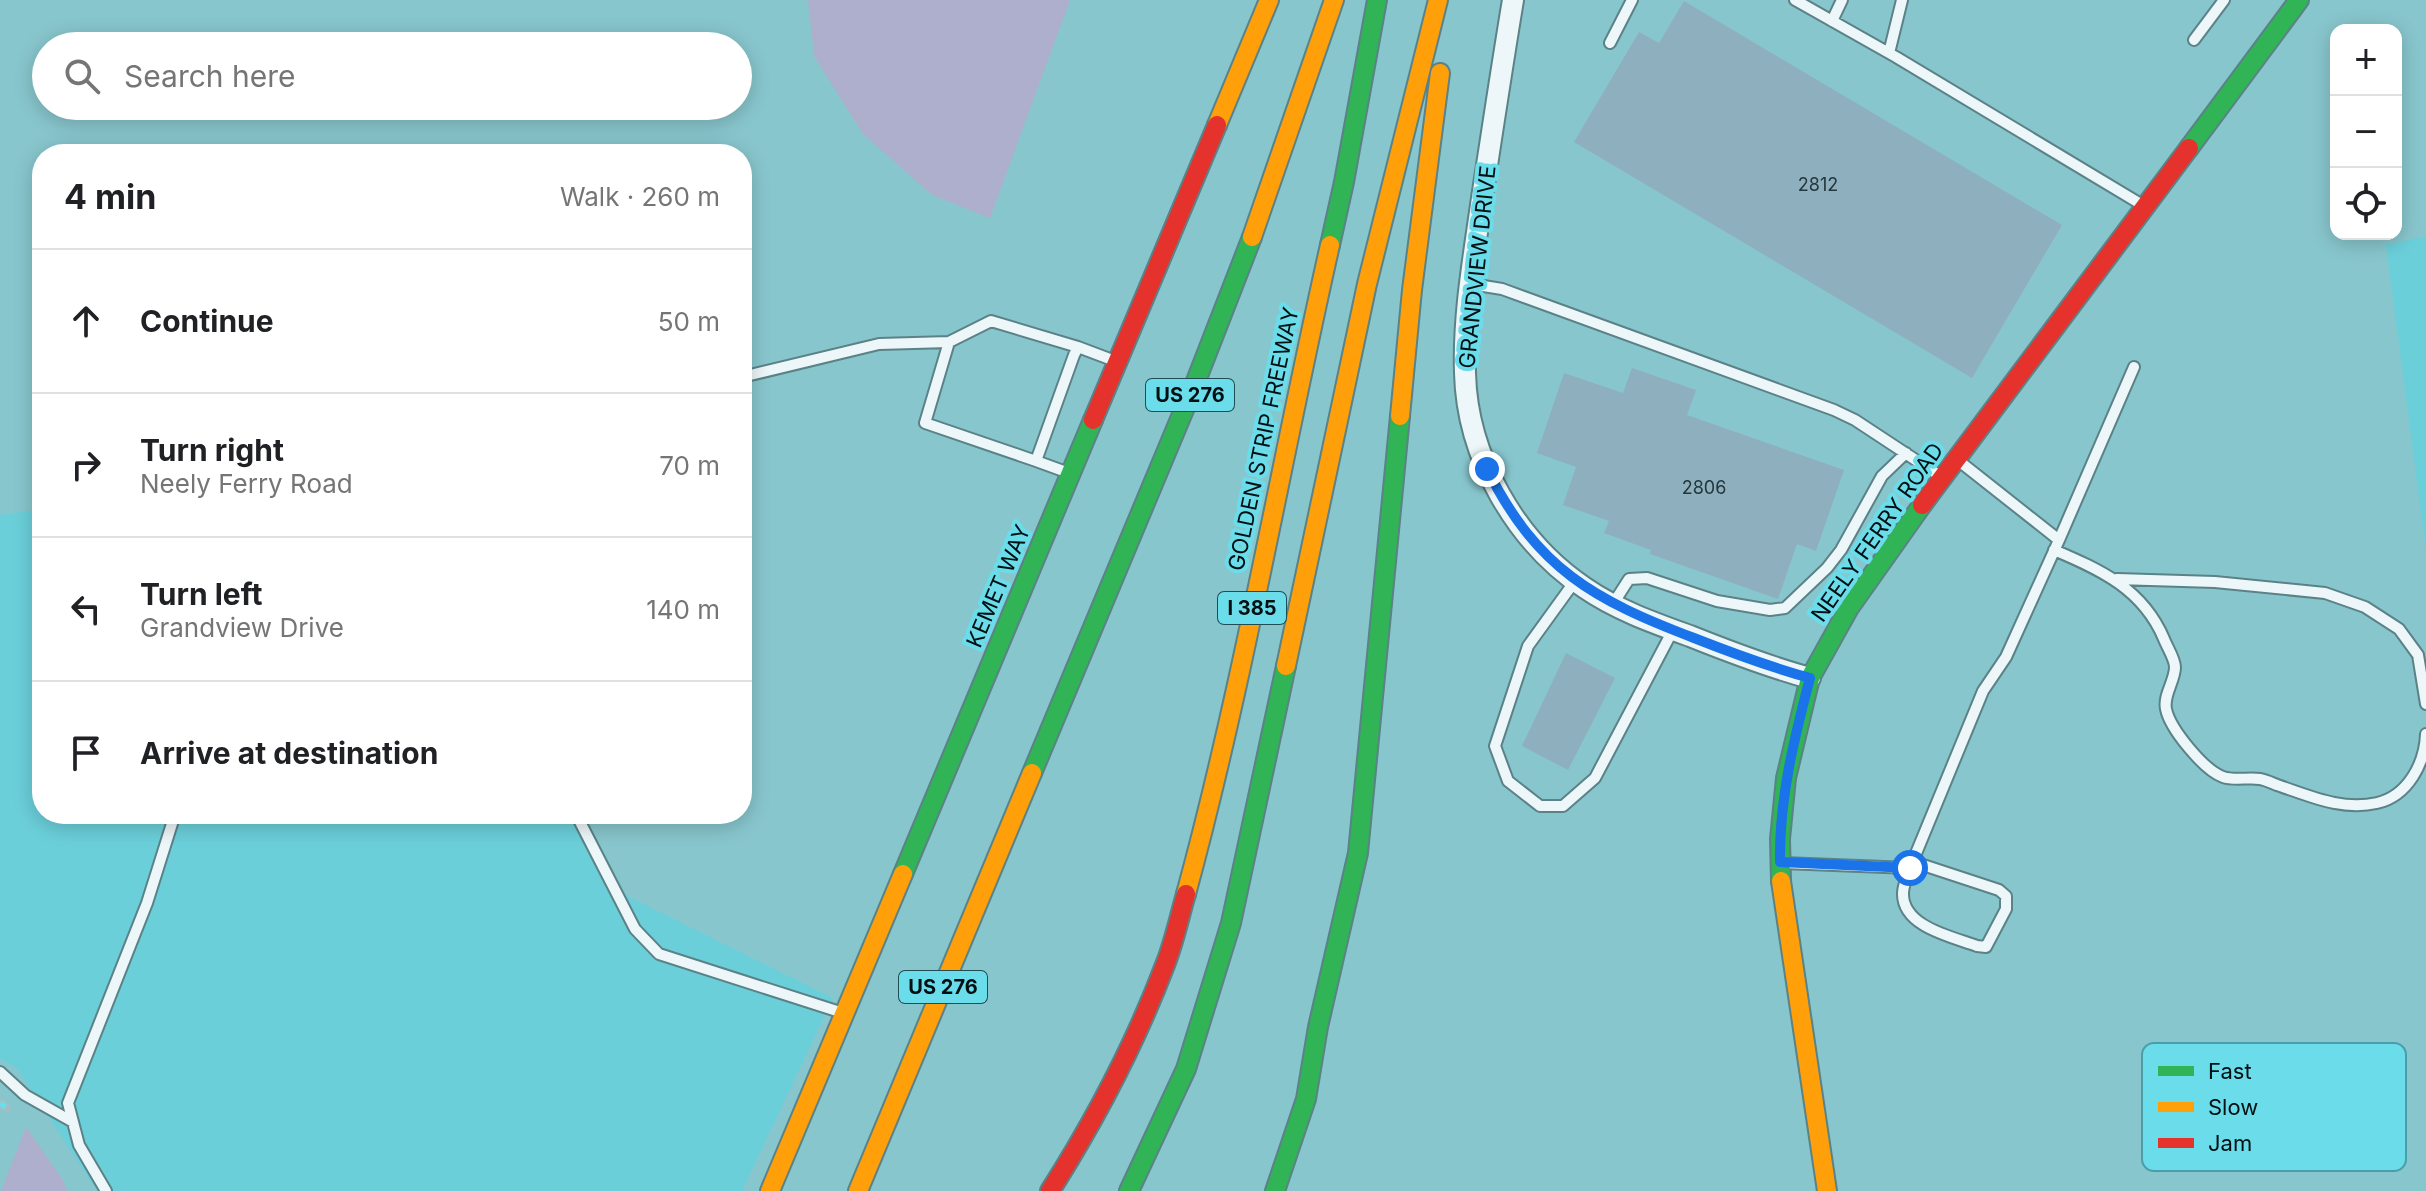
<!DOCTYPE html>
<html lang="en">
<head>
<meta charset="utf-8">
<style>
	:root { --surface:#fff; --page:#f6f6f6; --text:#202124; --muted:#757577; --line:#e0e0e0 }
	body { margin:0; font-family:Inter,sans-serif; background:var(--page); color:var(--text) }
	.controls { position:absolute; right:24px; top:24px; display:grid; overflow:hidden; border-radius:16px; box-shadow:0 4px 20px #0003 }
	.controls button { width:72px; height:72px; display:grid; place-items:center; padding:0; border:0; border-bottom:2px solid var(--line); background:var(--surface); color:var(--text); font:40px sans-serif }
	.stop { position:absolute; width:24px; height:24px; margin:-18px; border:6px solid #1a73e8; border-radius:50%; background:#fff }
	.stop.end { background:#1a73e8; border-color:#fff; box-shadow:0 2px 8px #0008 }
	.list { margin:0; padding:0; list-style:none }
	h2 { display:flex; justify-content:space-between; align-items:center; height:104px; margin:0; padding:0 32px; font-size:34px }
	h2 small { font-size:26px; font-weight:400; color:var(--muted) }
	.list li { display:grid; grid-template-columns:52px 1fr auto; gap:24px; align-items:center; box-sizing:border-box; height:144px; padding:0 32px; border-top:2px solid var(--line) }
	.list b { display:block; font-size:30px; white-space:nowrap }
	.list p { margin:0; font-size:26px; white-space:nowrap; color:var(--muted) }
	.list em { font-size:26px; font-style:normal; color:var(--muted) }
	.icon { flex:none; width:44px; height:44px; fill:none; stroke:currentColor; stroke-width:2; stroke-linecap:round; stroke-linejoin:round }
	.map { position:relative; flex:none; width:2426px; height:1191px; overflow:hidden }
	.search { position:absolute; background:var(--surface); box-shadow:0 4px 20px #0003; left:32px; top:32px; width:720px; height:88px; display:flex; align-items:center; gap:20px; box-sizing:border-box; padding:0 28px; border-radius:44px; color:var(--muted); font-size:30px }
	.panel { position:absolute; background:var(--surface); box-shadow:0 4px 20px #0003; left:32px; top:144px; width:720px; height:680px; border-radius:32px }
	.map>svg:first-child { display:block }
</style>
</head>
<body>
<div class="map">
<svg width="2426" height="1191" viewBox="0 0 2426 1191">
	<rect width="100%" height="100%" fill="#88c6cd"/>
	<path fill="#6bcfda" d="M 2426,236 L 2426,551 L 2386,245 Z
		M 42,509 L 42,814 L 583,814 L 619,892 L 833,998 L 742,1191 L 97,1191 L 16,1067 L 0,1059 L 0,515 Z"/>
	<path fill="#adafcd" d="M 808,0 L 1070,0 L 990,218 L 932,195 L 863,134 L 814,56 Z
		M 26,1127 L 63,1180 L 67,1191 L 1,1191 Z"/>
	<path fill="#8eafbe" d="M 1684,1 L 2062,225 L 1972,378 L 1574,142 L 1639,32 L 1659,43 Z
		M 1632,368 L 1696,390 L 1687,415 L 1844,470 L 1816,551 L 1797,544 L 1778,599 L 1650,554 L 1651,550 L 1604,533 L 1609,521 L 1563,505 L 1576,467 L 1537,453 L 1564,373 L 1623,393 Z
		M 1566,653 L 1615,678 L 1568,770 L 1522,746 Z"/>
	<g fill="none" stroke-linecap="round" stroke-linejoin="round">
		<g stroke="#5a8287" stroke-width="14">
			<path id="lane" d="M 1795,0 L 1896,57 L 2144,206
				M 1832,21 L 1842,0
				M 2194,40 L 2224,0
				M 1610,43 L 1632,0
				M 1889,53 L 1902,0
				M 1471,284 L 1502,289 L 1834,410 L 1855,420 L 1940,476
				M 949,342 L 925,423 L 1036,461
				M 742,377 L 879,344 L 949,342 L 991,321 L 1078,347
				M 1069,473 L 1036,461 L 1074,355 L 1078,347 L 1115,361
				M 2059,540 L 2134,367
				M 2054,550 C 2101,570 2143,589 2164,639 C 2167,647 2175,659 2175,667 C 2175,681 2163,695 2166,709 C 2170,729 2204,770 2223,777 C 2234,781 2249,777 2260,779 C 2266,780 2272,783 2277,785 C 2310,796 2342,811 2377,803 C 2408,796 2425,763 2426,734
				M 2117,579 L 2215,582 L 2325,593 L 2365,607 L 2399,629 L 2418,655 L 2426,704
				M 1575,581 L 1528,646 L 1495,746 L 1508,781 L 1540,806 L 1563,806 L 1595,778 L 1673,630
				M 1613,604 L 1629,579 L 1647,578 L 1717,601 L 1770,610 L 1785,608 L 1827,568 L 1841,550 L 1882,476 L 1906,453
				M 576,814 L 635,929 L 659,954 L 843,1013
				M 1783,863 L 1910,868 L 1983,691 L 2006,657 L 2059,540 L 1959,461
				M 1923,865 L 1999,890 L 2006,896 L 2006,909 L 1986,947 L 1977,946 C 1953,937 1902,927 1903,893 C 1903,885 1908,875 1910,868 Z
				M 0,1072 L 25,1095 L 73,1122
				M 106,1191 L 79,1145 L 68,1103 L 147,903 L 175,814"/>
		</g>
		<g stroke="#5a8287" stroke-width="24">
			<path id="street" d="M 1513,0 C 1502,66 1492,132 1482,198 C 1474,255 1463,315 1465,373 C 1467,457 1516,542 1585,588 C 1617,610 1654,623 1690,636 C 1730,652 1769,667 1810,678"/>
		</g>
		<g stroke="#5a8287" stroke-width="22">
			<path id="fast" d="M 2189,148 L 2299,0
				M 1330,245 L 1344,182 L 1377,0
				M 1032,773 L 1196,381 L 1252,237
				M 903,874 L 1093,420
				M 1781,881 L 1780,839 L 1786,778 L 1810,678 L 1849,608 L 1922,505
				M 1129,1191 L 1186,1069 L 1231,923 L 1286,666
				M 1275,1191 L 1306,1099 L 1318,1027 L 1358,853 L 1400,416"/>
		</g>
		<g stroke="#5a8287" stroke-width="22">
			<path id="slow" d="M 1217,125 L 1269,0
				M 1252,237 L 1334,0
				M 1400,416 L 1412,290 L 1440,73
				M 1286,666 L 1367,284 L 1438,0
				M 1781,881 L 1827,1191
				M 1186,894 C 1244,681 1281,461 1330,245
				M 770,1191 L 903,874
				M 858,1191 L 1032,773"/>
		</g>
		<g stroke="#5a8287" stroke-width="22">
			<path id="jam" d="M 1093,420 L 1217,125
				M 1922,505 L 2189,148
				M 1050,1191 C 1095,1120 1135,1044 1165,965 C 1174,943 1179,918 1186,894"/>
		</g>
		<use href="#lane" stroke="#edf6f8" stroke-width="10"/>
		<use href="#street" stroke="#edf6f8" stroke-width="20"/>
		<use href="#fast" stroke="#30b455" stroke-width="18"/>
		<use href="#slow" stroke="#ff9f0a" stroke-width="18"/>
		<use href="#jam" stroke="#e5322d" stroke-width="18"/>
		<g stroke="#abbabc" stroke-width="9">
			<path id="rail" d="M 0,1103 L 6,1107"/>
		</g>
		<use href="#rail" stroke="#6bdcea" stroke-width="6" stroke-dasharray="18" stroke-linecap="butt"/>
	</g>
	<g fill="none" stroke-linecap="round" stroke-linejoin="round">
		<path stroke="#1a73e8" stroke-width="10" d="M 1487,469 C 1537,569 1594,600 1694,638 C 1732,653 1770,667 1810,678 C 1794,739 1779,799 1780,862 L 1910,868"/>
	</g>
	<g text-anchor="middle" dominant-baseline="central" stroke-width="8" stroke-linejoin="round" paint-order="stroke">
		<g font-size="18" fill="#24373d">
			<text x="1818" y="184">2812</text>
			<text x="1704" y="487">2806</text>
		</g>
		<g fill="#6bdcea" stroke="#204c53" stroke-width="2">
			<rect x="1146" y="379" width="88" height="32" rx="6"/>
			<rect x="1218" y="592" width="68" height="32" rx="6"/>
			<rect x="899" y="971" width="88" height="32" rx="6"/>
		</g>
		<g font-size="20" font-weight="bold" fill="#000f12">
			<text x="1190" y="395">US 276</text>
			<text x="1252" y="608">I 385</text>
			<text x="943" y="987">US 276</text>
		</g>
		<g font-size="22" fill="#000f12" stroke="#6bdcea">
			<text transform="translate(1477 267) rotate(-84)">GRANDVIEW DRIVE</text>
			<text transform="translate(1263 439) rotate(-78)">GOLDEN STRIP FREEWAY</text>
			<text transform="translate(1877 532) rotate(-55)">NEELY FERRY ROAD</text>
			<text transform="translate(998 586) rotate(-67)">KEMET WAY</text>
		</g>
	</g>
	<rect x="2142" y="1043" width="264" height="128" rx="12" fill="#6bdcea" stroke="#4b9ea9" stroke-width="2"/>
	<rect x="2158" y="1066" width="36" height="10" fill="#30b455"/>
	<rect x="2158" y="1102" width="36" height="10" fill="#ff9f0a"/>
	<rect x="2158" y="1138" width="36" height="10" fill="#e5322d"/>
	<g font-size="22" fill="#000f12">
		<text x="2208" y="1079">Fast</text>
		<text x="2208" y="1115">Slow</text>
		<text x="2208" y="1151">Jam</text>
	</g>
</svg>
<div class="controls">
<button>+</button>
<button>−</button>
<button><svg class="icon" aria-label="locate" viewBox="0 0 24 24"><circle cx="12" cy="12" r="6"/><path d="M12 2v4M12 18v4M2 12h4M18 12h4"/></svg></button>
</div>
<div class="stop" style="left:1910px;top:868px"></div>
<div class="stop end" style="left:1487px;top:469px"></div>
<div class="search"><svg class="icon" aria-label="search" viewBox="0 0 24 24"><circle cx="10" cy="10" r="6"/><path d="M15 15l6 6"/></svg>Search here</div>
<section class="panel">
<h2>4 min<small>Walk · 260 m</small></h2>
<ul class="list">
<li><svg class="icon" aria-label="ahead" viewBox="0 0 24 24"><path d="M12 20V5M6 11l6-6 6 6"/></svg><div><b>Continue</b></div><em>50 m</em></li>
<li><svg class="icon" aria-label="right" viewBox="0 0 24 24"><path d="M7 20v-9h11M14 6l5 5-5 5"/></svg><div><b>Turn right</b><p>Neely Ferry Road</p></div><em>70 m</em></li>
<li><svg class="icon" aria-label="left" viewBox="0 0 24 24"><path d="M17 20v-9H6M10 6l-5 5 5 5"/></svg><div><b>Turn left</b><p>Grandview Drive</p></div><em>140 m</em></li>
<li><svg class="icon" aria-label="arrive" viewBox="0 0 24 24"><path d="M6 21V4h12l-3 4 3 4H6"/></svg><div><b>Arrive at destination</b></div></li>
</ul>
</section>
</div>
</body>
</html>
